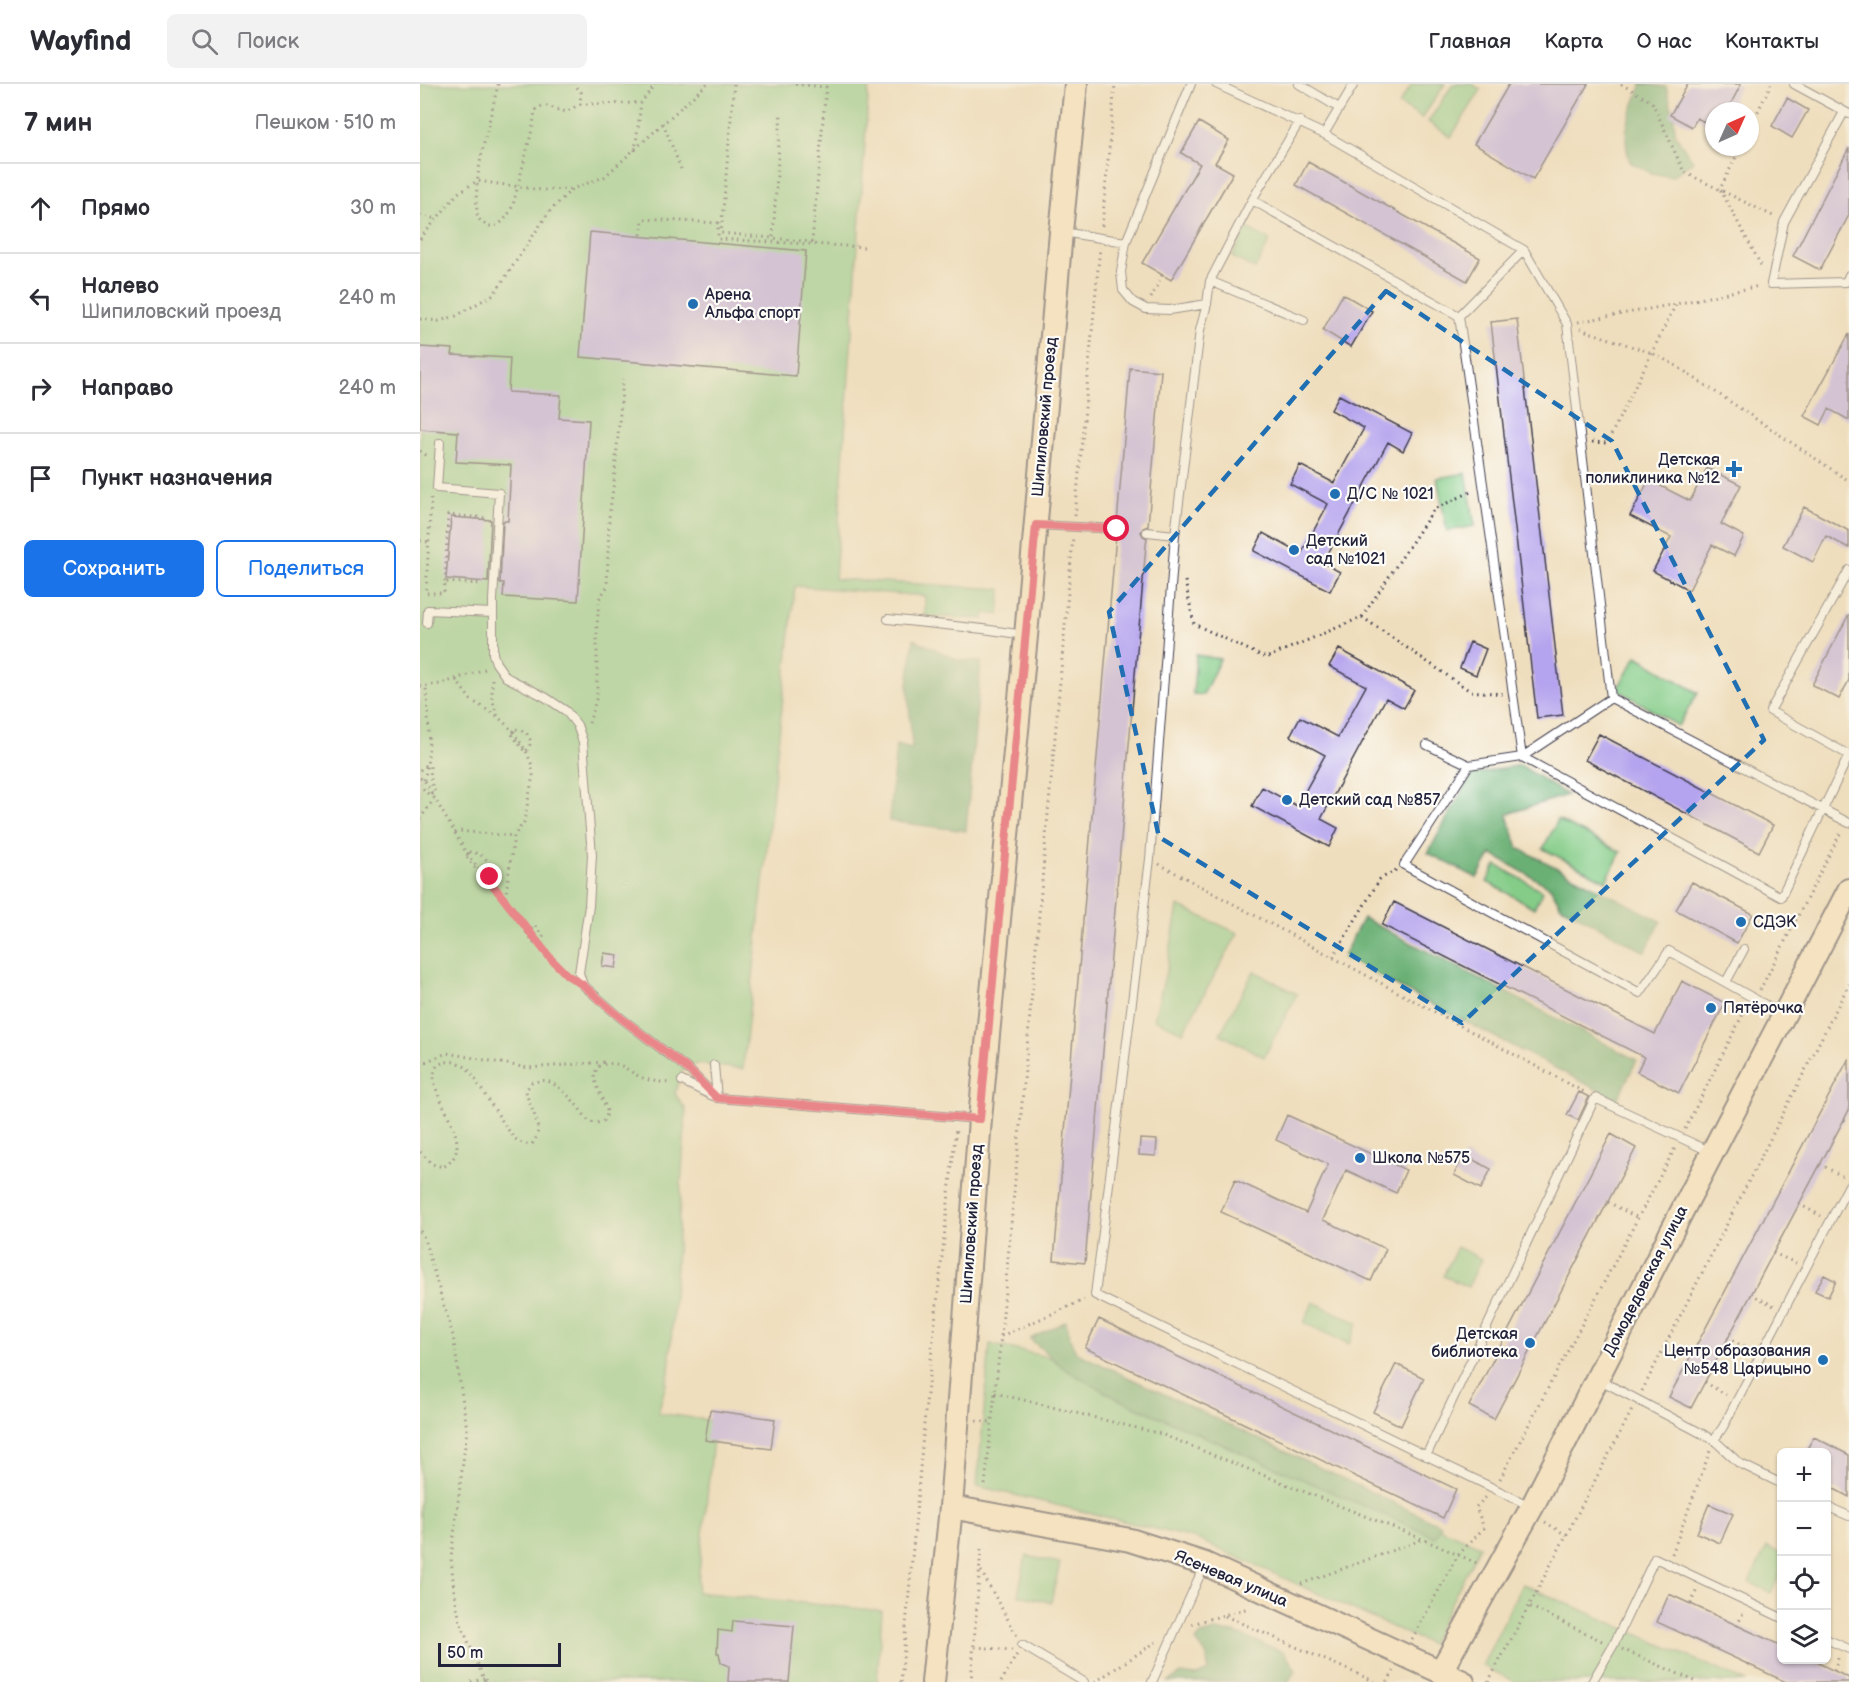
<!DOCTYPE html>
<html lang="ru">
<head>
<meta charset="utf-8">
<style>
	:root { --surface:#fff; --page:#f2f2f3; --text:#2b2b33; --muted:#7c7c81; --line:#e1e1e2; --accent:#1a73e8 }
	body { margin:0; font-family:"Balsamiq Sans",sans-serif; background:var(--page); color:var(--text) }
	.controls { position:absolute; right:18px; bottom:18px; display:grid; overflow:hidden; border-radius:9px; box-shadow:0 2px 4px #0004 }
	.controls button { width:54px; height:54px; display:grid; place-items:center; padding:0; border:0; border-bottom:2px solid var(--line); background:var(--surface); color:var(--text); font:30px sans-serif }
	.compass { position:absolute; left:1285px; top:18px; width:54px; height:54px; border-radius:50%; background:var(--surface); box-shadow:0 2px 4px #0004; rotate:45deg }
	.scale { position:absolute; left:18px; bottom:15px; width:123px; box-sizing:border-box; padding-left:6px; border:3px solid #22223b; border-top:0; font-size:16px; line-height:21px; white-space:nowrap; color:#22223b; -webkit-text-stroke:4px #fdfcf7; paint-order:stroke }
	.stop { position:absolute; width:18px; height:18px; margin:-14px; border:4px solid #e11d48; border-radius:50%; background:#fff }
	.stop.end { background:#e11d48; border-color:#fff; box-shadow:0 2px 6px #0008 }
	.list { margin:0; padding:0; list-style:none }
	h2 { display:flex; justify-content:space-between; align-items:center; height:78px; margin:0; padding:0 24px; font-size:26px }
	h2 small { font-size:20px; font-weight:400; color:var(--muted) }
	.list li { display:grid; grid-template-columns:39px 1fr auto; gap:18px; align-items:center; box-sizing:border-box; height:90px; padding:0 24px; border-top:2px solid var(--line) }
	.list b { display:block; font-size:22px; white-space:nowrap }
	.list p { margin:0; font-size:20px; white-space:nowrap; color:var(--muted) }
	.list em { font-size:20px; font-style:normal; color:var(--muted) }
	.actions { display:flex; gap:12px; padding:18px 24px }
	.actions a { flex:1; padding:14px 0; border:2px solid var(--accent); border-radius:9px; text-align:center; font-size:21px; color:var(--accent) }
	.actions .main { background:var(--accent); color:#fff }
	.icon { flex:none; width:33px; height:33px; fill:none; stroke:currentColor; stroke-width:2; stroke-linecap:round; stroke-linejoin:round }
	.map { position:relative; flex:none; width:1429px; height:1598px; overflow:hidden }
	header { display:flex; align-items:center; gap:36px; box-sizing:border-box; height:84px; padding:0 30px; background:var(--surface); border-bottom:2px solid var(--line) }
	header strong { font-size:28px }
	nav { display:flex; gap:33px; margin-inline-start:auto; font-size:21px }
	.search { width:420px; height:54px; background:var(--page); display:flex; align-items:center; gap:15px; box-sizing:border-box; padding:0 21px; border-radius:9px; color:var(--muted); font-size:22px }
	main { display:flex }
	aside { flex:1; background:var(--surface) }
	.map>svg:first-child { display:block }
</style>
</head>
<body>
<header>
<strong>Wayfind</strong>
<div class="search"><svg class="icon" aria-label="search" viewBox="0 0 24 24"><circle cx="10" cy="10" r="6"/><path d="M15 15l6 6"/></svg>Поиск</div>
<nav><a>Главная</a><a>Карта</a><a>О нас</a><a>Контакты</a></nav>
</header>
<main>
<aside>
<h2>7 мин<small>Пешком · 510 m</small></h2>
<ul class="list">
<li><svg class="icon" aria-label="ahead" viewBox="0 0 24 24"><path d="M12 20V5M6 11l6-6 6 6"/></svg><div><b>Прямо</b></div><em>30 m</em></li>
<li><svg class="icon" aria-label="left" viewBox="0 0 24 24"><path d="M17 20v-9H6M10 6l-5 5 5 5"/></svg><div><b>Налево</b><p>Шипиловский проезд</p></div><em>240 m</em></li>
<li><svg class="icon" aria-label="right" viewBox="0 0 24 24"><path d="M7 20v-9h11M14 6l5 5-5 5"/></svg><div><b>Направо</b></div><em>240 m</em></li>
<li><svg class="icon" aria-label="arrive" viewBox="0 0 24 24"><path d="M6 21V4h12l-3 4 3 4H6"/></svg><div><b>Пункт назначения</b></div></li>
</ul>
<div class="actions"><a class="main">Сохранить</a><a>Поделиться</a></div>
</aside>
<div class="map">
<svg width="1429" height="1598" viewBox="0 0 1429 1598">
	<rect width="100%" height="100%" fill="#fdfcf7"/>
	<filter id="ink" filterUnits="userSpaceOnUse"><feTurbulence type="fractalNoise" baseFrequency=".0167" numOctaves="2"/><feDisplacementMap in="SourceGraphic" scale="12" xChannelSelector="R" yChannelSelector="G"/><feConvolveMatrix kernelMatrix="1 2 1 2 8 2 1 2 1" color-interpolation-filters="sRGB"/></filter>
	<filter id="wash" filterUnits="userSpaceOnUse"><feTurbulence type="fractalNoise" baseFrequency=".008" numOctaves="4" result="noise"/><feDisplacementMap in="SourceGraphic" scale="24" xChannelSelector="R" yChannelSelector="G"/><feGaussianBlur stdDeviation="1.35" result="paint"/><feColorMatrix in="noise" values="0 0 0 0 0 0 0 0 0 0 0 0 0 0 0 0 0 1.4 0 .05"/><feComposite in="paint" operator="in"/></filter>
	<g filter="url(#wash)">
		<rect width="100%" height="100%" fill="#efdebd"/>
		<path fill="#84cc88" stroke="#537762" stroke-width="1.5" d="M 0,0 L 449,0 L 415,495 L 581,505 L 579,531 L 565,529 L 564,535 L 505,532 L 505,512 L 375,502 L 323,985 L 277,980 L 262,987 L 255,1010 L 266,1026 L 249,1289 L 238,1329 L 295,1337 L 277,1508 L 462,1527 L 457,1598 L 0,1598 Z
			M 992,0 L 1025,0 L 1002,34 L 979,20 Z
			M 1033,0 L 1052,0 L 1061,6 L 1031,53 L 1008,38 Z
			M 827,144 L 850,156 L 835,185 L 812,173 Z
			M 1046,389 L 1055,442 L 1027,447 L 1017,394 Z
			M 776,571 L 800,575 L 783,611 L 773,610 Z
			M 1217,572 L 1278,609 L 1258,642 L 1197,605 Z
			M 1138,736 L 1201,768 L 1186,797 L 1123,765 Z
			M 1076,781 L 1123,807 L 1114,824 L 1067,798 Z
			M 758,822 L 818,849 L 763,948 L 734,935 L 747,884 Z
			M 834,887 L 877,910 L 844,973 L 800,950 Z
			M 1037,1163 L 1061,1175 L 1048,1203 L 1023,1192 Z
			M 893,1218 L 938,1239 L 929,1260 L 884,1239 Z
			M 570,1260 L 641,1276 L 1060,1462 L 1010,1560 L 777,1455 L 557,1402 Z
			M 1347,1463 L 1361,1470 L 1361,1488 L 1351,1509 L 1329,1498 Z
			M 606,1472 L 640,1479 L 631,1518 L 598,1511 Z
			M 1102,1500 L 1327,1598 L 1096,1598 L 1062,1582 Z"/>
		<path fill="#6bb074" stroke="#466958" stroke-width="1.5" d="M 1222,0 L 1246,3 L 1254,32 L 1255,50 L 1273,77 L 1252,93 L 1231,89 L 1210,78 C 1200,48 1211,28 1222,0 Z
			M 494,555 L 537,576 L 561,578 L 546,747 L 469,737 L 476,661 L 492,665 L 488,601 Z
			M 1100,681 L 1147,711 L 1087,730 L 1098,764 L 1241,837 L 1225,868 L 1141,822 L 1130,803 L 1071,770 L 1057,794 L 1008,769 L 1051,691 Z
			M 943,834 L 1217,976 L 1197,1016 L 922,874 Z
			M 646,1237 L 650,1255 L 657,1269 L 1021,1441 L 1015,1453 L 696,1314 L 646,1286 L 610,1255 Z
			M 795,1547 L 815,1549 L 864,1568 L 876,1586 L 868,1598 L 748,1598 L 761,1590 L 777,1592 L 788,1587 L 787,1572 L 776,1557 L 781,1551 Z"/>
		<g id="blocks">
			<path fill="#b4a3ee" d="M 1089,0 L 1168,0 L 1113,95 L 1054,60 Z
				M 1268,0 L 1321,0 L 1307,27 L 1294,27 L 1294,43 L 1277,34 L 1272,43 L 1250,31 Z
				M 1367,14 L 1388,26 L 1372,54 L 1352,42 Z
				M 779,38 L 809,56 L 795,79 L 813,89 L 751,196 L 722,179 L 780,80 L 761,69 Z
				M 1429,64 L 1429,131 L 1400,186 L 1373,172 Z
				M 888,78 L 1060,174 L 1047,197 L 876,101 Z
				M 170,148 L 386,167 L 376,292 L 160,273 Z
				M 923,210 L 952,227 L 931,263 L 903,246 Z
				M 1097,235 L 1143,631 L 1117,634 L 1071,238 Z
				M 1429,250 L 1429,336 L 1409,325 L 1401,341 L 1384,332 Z
				M 0,263 L 33,265 L 32,271 L 90,274 L 88,308 L 141,311 L 139,334 L 169,336 L 158,517 L 83,513 L 84,499 L 80,499 L 83,437 L 88,437 L 91,381 L 36,378 L 38,348 L 0,345 Z
				M 710,284 L 741,287 L 728,442 L 723,444 L 721,448 L 723,452 L 727,454 L 726,461 L 665,1179 L 634,1176 L 696,451 L 700,450 L 703,446 L 702,442 L 697,439 Z
				M 919,311 L 992,349 L 983,367 L 968,358 L 903,479 L 920,488 L 910,507 L 834,467 L 843,449 L 881,470 L 908,420 L 870,400 L 880,381 L 914,399 L 944,344 L 911,326 Z
				M 1287,384 L 1321,401 L 1301,440 L 1324,452 L 1314,472 L 1292,461 L 1269,506 L 1233,487 L 1251,453 L 1210,432 L 1229,396 L 1270,417 Z
				M 1384,423 L 1429,447 L 1429,464 L 1406,452 L 1393,478 L 1363,462 Z
				M 31,433 L 71,436 L 68,498 L 26,495 Z
				M 1429,530 L 1429,596 L 1419,615 L 1392,601 Z
				M 1050,558 L 1066,565 L 1056,591 L 1040,584 Z
				M 919,565 L 994,606 L 984,624 L 966,614 L 901,735 L 918,744 L 909,763 L 832,722 L 842,703 L 877,722 L 905,671 L 870,652 L 880,633 L 918,653 L 946,602 L 909,582 Z
				M 1179,650 L 1353,741 L 1339,768 L 1165,676 Z
				M 1272,798 L 1333,830 L 1317,859 L 1256,826 Z
				M 974,818 L 1235,950 L 1262,897 L 1305,919 L 1259,1009 L 1217,988 L 1224,973 L 962,841 Z
				M 184,869 L 198,871 L 196,884 L 182,882 Z
				M 1429,974 L 1429,1026 L 1271,1324 L 1249,1313 Z
				M 1159,1008 L 1169,1013 L 1158,1036 L 1147,1031 Z
				M 867,1031 L 986,1086 L 976,1109 L 926,1086 L 903,1136 L 966,1165 L 951,1197 L 801,1128 L 815,1096 L 886,1129 L 908,1080 L 856,1056 Z
				M 1191,1050 L 1216,1064 L 1074,1335 L 1049,1322 Z
				M 720,1055 L 737,1056 L 736,1072 L 719,1071 Z
				M 1044,1071 L 1071,1085 L 1061,1105 L 1034,1091 Z
				M 1404,1191 L 1416,1197 L 1408,1213 L 1395,1207 Z
				M 679,1235 L 1036,1405 L 1023,1434 L 665,1264 Z
				M 976,1280 L 1004,1294 L 981,1342 L 953,1328 Z
				M 290,1326 L 355,1335 L 351,1365 L 285,1356 Z
				M 1394,1353 L 1429,1371 L 1429,1413 L 1407,1401 L 1407,1368 L 1385,1368 Z
				M 1289,1420 L 1313,1430 L 1300,1459 L 1277,1449 Z
				M 1249,1510 L 1362,1562 L 1362,1575 L 1390,1575 L 1429,1594 L 1429,1598 L 1366,1598 L 1237,1538 Z
				M 313,1537 L 374,1542 L 369,1598 L 308,1598 L 309,1582 L 301,1579 L 299,1569 L 297,1569 L 298,1546 L 312,1548 Z"/>
		</g>
	</g>
	<g filter="url(#ink)">
		<use href="#blocks" fill-opacity="0" stroke="#413e4e" stroke-width="1.5"/>
		<g fill="none" stroke-linecap="round" stroke-linejoin="round">
			<g stroke="#413e4e" stroke-width="10">
				<path id="lane" d="M 771,0 L 706,158 L 701,188 L 703,206 L 713,218 L 726,225 L 750,226 L 787,220
					M 796,0 L 904,50 L 1104,166 L 1147,240 L 1191,614 L 1429,739
					M 879,0 L 919,24
					M 1374,0 L 1429,30
					M 1424,28 L 1364,138 L 1351,200 L 1426,198 L 1429,191
					M 880,37 L 832,116 L 790,197 L 787,220 L 780,246 L 755,451 L 730,775 L 675,1211 L 1110,1422
					M 904,50 L 934,0
					M 832,116 L 1039,232 L 1102,673 L 1361,813 L 1429,671
					M 642,148 L 706,158
					M 790,197 L 884,236
					M 1039,232 L 1104,166
					M 20,359 L 17,404 L 79,409 L 73,516 L 73,570 L 76,579 L 86,593 L 125,613 L 146,627 L 157,641 L 163,658 L 172,771 L 169,822 L 159,889 L 163,901 L 201,934 L 269,986 L 297,1014 L 559,1035
					M 617,441 L 697,445
					M 727,448 L 755,451
					M 1429,486 L 1350,627 L 1429,671
					M 468,535 L 563,545 L 605,551
					M 7,539 L 8,526 L 73,529
					M 1007,661 L 1049,681 L 1102,673 L 1191,614
					M 1049,681 L 984,781 L 1220,909 L 1249,867 L 1362,930
					M 1306,898 L 1324,865
					M 294,981 L 297,1014
					M 262,997 L 293,1012
					M 1180,1296 L 1294,1356 L 1303,1343 L 1429,1101
					M 1294,1356 L 1319,1379 L 1362,1400
					M 1006,1372 L 1175,1014 L 1291,1068
					M 1406,1422 L 1429,1432
					M 1406,1555 L 1429,1565
					M 602,1561 L 664,1598
					M 732,1598 L 784,1482
					M 1172,1598 L 1193,1562 L 1235,1474 L 1362,1534"/>
			</g>
			<g stroke="#413e4e" stroke-width="26">
				<path id="secondary" d="M 531,1423 L 710,1456 L 785,1480 L 1043,1598
					M 1021,1587 L 1112,1423 L 1262,1127 L 1429,806
					M 513,1598 L 531,1423 L 560,1035 L 606,552 L 641,148 L 656,0"/>
			</g>
			<path stroke="#413e4e" stroke-width="3" stroke-dasharray="1.5 4.5" stroke-linecap="butt" d="M 78,0 C 70,38 53,89 57,127 C 57,132 59,136 63,139 C 77,149 88,133 93,121 L 113,42 L 115,26 L 124,21 L 146,28 L 160,20 L 161,8 L 154,0
				M 314,0 L 301,149 L 392,158 L 406,3 L 372,0
				M 1201,0 L 1232,18 L 1264,88 L 1355,133
				M 160,20 L 221,19 L 235,0
				M 243,39 L 261,85
				M 1330,44 L 1351,0
				M 1321,63 L 1300,105 L 1342,183
				M 215,67 L 221,19
				M 0,131 L 16,135
				M 682,142 L 695,0
				M 221,151 L 223,135 L 298,139 L 298,155 L 444,163
				M 353,153 L 361,28
				M 0,155 L 38,109 L 57,97 L 122,106 L 152,105
				M 731,214 L 742,191
				M 0,235 L 19,237 L 36,232 L 74,210 L 129,128 L 152,105 L 184,93 L 287,0
				M 1158,238 L 1256,220 L 1339,202
				M 1160,245 L 1232,269 L 1255,281 L 1429,397
				M 1172,358 L 1187,359 L 1256,220
				M 0,367 L 9,373
				M 11,414 L 6,509 L 24,509 L 25,498 L 63,500
				M 655,432 L 680,163
				M 0,457 L 9,458
				M 765,497 L 774,540 L 846,574 L 942,533 L 1050,607 L 1083,610
				M 25,498 L 28,431 L 67,434
				M 942,533 L 1014,425 L 1053,407
				M 72,595 L 72,615 L 78,633 L 93,647 L 106,667 L 111,679 L 113,691 L 104,738 L 94,752 L 86,809 L 83,816
				M 36,596 L 51,616 L 77,632
				M 0,602 L 21,600 L 65,585
				M 169,639 L 177,612 L 177,544 L 179,515 L 187,503 L 189,433 L 194,398 L 203,295
				M 96,645 L 106,648 L 111,657 L 109,664 L 105,668 L 91,649 Z
				M 0,686 L 4,682 L 10,682 L 11,698 L 15,709 L 10,712 L 0,701
				M 0,694 L 4,696 L 47,770 L 131,875 L 148,891
				M 4,696 C 12,666 8,634 6,603
				M 0,735 L 14,715
				M 35,749 L 38,747 L 94,752
				M 49,768 C 64,768 80,785 65,797 L 46,772 Z
				M 739,780 L 1164,1008
				M 115,842 L 123,852 L 114,859 L 107,849 Z
				M 913,873 L 960,795 L 976,786
				M 1340,906 L 1422,746
				M 0,980 L 27,969 L 108,984 L 185,978
				M 1424,1036 L 1429,1038
				M 1265,1045 L 1327,922
				M 0,1068 L 12,1080 L 23,1083 C 64,1060 0,1008 17,982 C 22,978 28,977 35,978 C 38,979 44,982 47,984 C 52,989 56,997 60,1003 C 71,1020 82,1037 93,1053 C 99,1058 103,1061 112,1060 C 127,1043 108,1025 106,1006 L 112,998 C 117,997 123,996 127,997 C 145,1004 159,1023 169,1038 L 177,1039 L 183,1037 L 188,1029 L 174,994 L 177,983 C 201,972 206,989 226,995 C 234,998 243,998 250,999
				M 1400,1080 L 1422,1092
				M 1188,1118 L 1218,1134
				M 1379,1120 L 1401,1132
				M 0,1147 L 3,1151 L 33,1252 L 47,1346 L 31,1474 L 34,1506 L 40,1538 L 64,1595 L 68,1598
				M 1353,1169 L 1376,1179
				M 1331,1210 L 1354,1222
				M 581,1252 L 664,1216
				M 1307,1254 L 1330,1266
				M 1285,1298 L 1306,1311
				M 1222,1307 L 1429,900
				M 575,1309 L 741,1350 L 1002,1455 L 1059,1480
				M 556,1337 L 572,1338
				M 1080,1395 L 1255,1064
				M 565,1401 L 581,1252 L 653,453
				M 1125,1438 L 1146,1451
				M 1252,1470 L 1290,1367
				M 561,1487 L 597,1552
				M 881,1500 L 1001,1456
				M 1271,1520 L 1277,1505
				M 805,1532 L 956,1598
				M 772,1540 L 829,1524
				M 1317,1542 L 1324,1527
				M 992,1555 L 1038,1471 L 1064,1444 L 1056,1423 L 1067,1412
				M 1182,1557 L 1109,1522 L 1212,1326
				M 555,1563 L 592,1566
				M 1202,1565 L 1277,1598
				M 1414,1587 L 1419,1571
				M 51,1598 L 64,1595
				M 481,1598 L 505,1329 L 536,1045
				M 551,1598 L 561,1465
				M 581,1598 L 597,1570
				M 675,1598 L 736,1558
				M 967,1598 L 974,1587
				M 1068,1598 L 1109,1522"/>
			<use href="#lane" stroke="#fff" stroke-width="8"/>
			<use href="#secondary" stroke="#fbe6c4" stroke-width="22"/>
		</g>
	</g>
	<g fill="none" stroke-linecap="round" stroke-linejoin="round" filter="url(#ink)">
		<path stroke="#e11d48" stroke-width="8" d="M 70,793 L 68,795 L 131,875 L 147,891 L 163,901 L 201,934 L 269,986 L 297,1014 L 560,1035 L 616,441 L 697,445"/>
	</g>
	<path d="M0 0H1429V1598H0ZM 966,207 L 1192,357 L 1344,656 L 1042,939 L 739,753 L 689,528 Z" fill="#efdebd" fill-opacity=".55" fill-rule="evenodd"/>
	<path fill="none" stroke="#1f6fb2" stroke-width="4.5" stroke-dasharray="12 8" stroke-linejoin="round" d="M 966,207 L 1192,357 L 1344,656 L 1042,939 L 739,753 L 689,528 Z"/>
	<g fill="#1f6fb2" stroke="#fdfcf7" stroke-width="2">
		<circle cx="273" cy="220" r="6"/>
		<path d="M1311 376h6v6h6v6h-6v6h-6v-6h-6v-6h6z"/>
		<circle cx="915" cy="410" r="6"/>
		<circle cx="874" cy="466" r="6"/>
		<circle cx="867" cy="716" r="6"/>
		<circle cx="1321" cy="838" r="6"/>
		<circle cx="1291" cy="924" r="6"/>
		<circle cx="940" cy="1074" r="6"/>
		<circle cx="1110" cy="1259" r="6"/>
		<circle cx="1403" cy="1276" r="6"/>
	</g>
	<g text-anchor="middle" dominant-baseline="central" stroke-width="4.5" stroke-linejoin="round" paint-order="stroke">
		<g font-size="16" fill="#22223b" stroke="#fdfcf7" text-anchor="start">
			<text x="285" y="211">Арена<tspan x="285" dy="18">Альфа спорт</tspan></text>
			<text x="1300" y="376" text-anchor="end">Детская<tspan x="1300" dy="18">поликлиника №12</tspan></text>
			<text x="927" y="410">Д/C № 1021</text>
			<text x="886" y="457">Детский<tspan x="886" dy="18">сад №1021</tspan></text>
			<text x="879" y="716">Детский сад №857</text>
			<text x="1333" y="838">СДЭК</text>
			<text x="1303" y="924">Пятёрочка</text>
			<text x="952" y="1074">Школа №575</text>
			<text x="1098" y="1250" text-anchor="end">Детская<tspan x="1098" dy="18">библиотека</tspan></text>
			<text x="1391" y="1267" text-anchor="end">Центр образования<tspan x="1391" dy="18">№548 Царицыно</tspan></text>
		</g>
		<g font-size="16" fill="#22223b" stroke="#fdfcf7">
			<text transform="translate(625 333) rotate(-85)">Шипиловский проезд</text>
			<text transform="translate(552 1140) rotate(-86)">Шипиловский проезд</text>
			<text transform="translate(1226 1197) rotate(-63)">Домодедовская улица</text>
			<text transform="translate(811 1495) rotate(23)">Ясеневая улица</text>
		</g>
	</g>
</svg>
<div class="controls">
<button>+</button>
<button>−</button>
<button><svg class="icon" aria-label="locate" viewBox="0 0 24 24"><circle cx="12" cy="12" r="6"/><path d="M12 2v4M12 18v4M2 12h4M18 12h4"/></svg></button>
<button><svg class="icon" aria-label="layers" viewBox="0 0 24 24"><path d="M12 4l9 5-9 5-9-5zM3 14l9 5 9-5"/></svg></button>
</div>
<svg class="compass" viewBox="-18 -18 36 36"><path d="M0-13l5 13h-10z" fill="#e53935"/><path d="M0 13l5-13h-10z" fill="#7c7c81"/></svg>
<div class="scale">50 m</div>
<div class="stop" style="left:697px;top:445px"></div>
<div class="stop end" style="left:70px;top:793px"></div>
</div>
</main>
</body>
</html>
